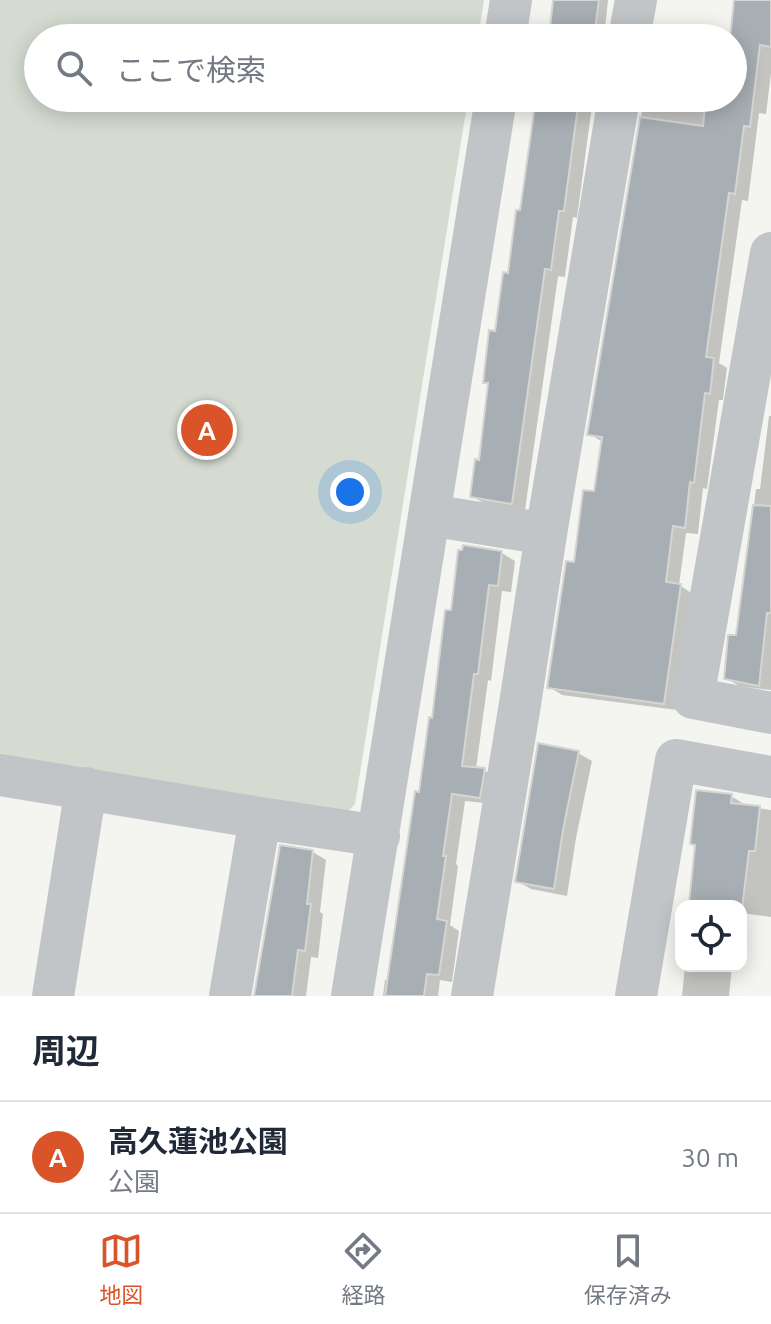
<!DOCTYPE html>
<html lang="ja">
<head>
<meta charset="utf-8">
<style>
	:root { --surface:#fff; --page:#f2f2f3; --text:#1f2937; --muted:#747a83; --line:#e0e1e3; --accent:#db5429 }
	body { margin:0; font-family:Ubuntu,"Noto Sans JP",sans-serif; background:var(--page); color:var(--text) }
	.controls { position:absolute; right:24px; bottom:24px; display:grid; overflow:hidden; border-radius:16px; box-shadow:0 4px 20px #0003 }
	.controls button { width:72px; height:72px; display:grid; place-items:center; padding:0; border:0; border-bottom:2px solid var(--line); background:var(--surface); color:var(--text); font:40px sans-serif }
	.you { position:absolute; left:350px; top:492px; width:28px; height:28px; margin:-20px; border:6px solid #fff; border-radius:50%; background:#1a73e8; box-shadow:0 0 0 12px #1a73e833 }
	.badge { display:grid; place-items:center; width:52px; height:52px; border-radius:50%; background:var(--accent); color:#fff; font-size:26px; font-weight:700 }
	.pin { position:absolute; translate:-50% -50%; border:4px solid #fff; box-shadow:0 2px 8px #0006 }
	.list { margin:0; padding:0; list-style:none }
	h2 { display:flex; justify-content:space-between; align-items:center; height:104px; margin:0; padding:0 32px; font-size:34px }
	h2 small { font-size:26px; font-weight:400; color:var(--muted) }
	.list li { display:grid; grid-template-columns:52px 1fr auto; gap:24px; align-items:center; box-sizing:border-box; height:112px; padding:0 32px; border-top:2px solid var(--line) }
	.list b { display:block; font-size:30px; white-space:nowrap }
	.list p { margin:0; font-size:26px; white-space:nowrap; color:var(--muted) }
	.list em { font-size:26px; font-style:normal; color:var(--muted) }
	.icon { flex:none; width:44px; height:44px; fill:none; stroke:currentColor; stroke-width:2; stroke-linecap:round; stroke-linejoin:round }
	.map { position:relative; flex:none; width:771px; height:996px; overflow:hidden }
	.search { position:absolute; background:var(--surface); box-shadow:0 4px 20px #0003; left:24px; right:24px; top:24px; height:88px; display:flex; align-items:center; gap:20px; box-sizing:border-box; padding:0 28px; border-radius:44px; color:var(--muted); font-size:30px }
	.sheet { height:216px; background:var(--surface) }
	nav { display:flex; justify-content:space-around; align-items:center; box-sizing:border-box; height:112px; border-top:2px solid var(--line); background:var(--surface); font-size:22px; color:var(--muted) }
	nav a { display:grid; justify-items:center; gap:4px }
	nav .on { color:var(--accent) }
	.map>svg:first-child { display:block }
</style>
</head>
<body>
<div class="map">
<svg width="771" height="996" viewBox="0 0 771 996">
	<rect width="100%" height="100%" fill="#f4f4f0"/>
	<path fill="#d5dbd1" d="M 0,0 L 484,0 L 478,38 L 38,38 L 38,98 L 468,98 L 355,804 L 342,817 L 0,763 Z"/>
	<path fill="#0003" d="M 554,0 L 608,0 L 604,38 L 550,38 Z
		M 736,0 L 771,0 L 771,73 L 766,114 L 759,113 L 748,201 L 742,200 L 719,363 L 727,368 L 723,400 L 719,400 L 707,489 L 703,488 L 698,534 L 686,533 L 679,585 L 693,594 L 677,710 L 562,695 L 549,687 L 575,564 L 596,494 L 603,442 L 589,434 L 644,98 L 733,98 L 732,38 Z
		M 538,98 L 593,98 L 577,218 L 573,217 L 565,277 L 558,276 L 525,510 L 485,504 L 472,496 L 480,462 L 490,385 L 485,382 L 510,275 L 522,213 Z
		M 769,416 L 771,416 L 771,690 L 739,686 L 726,678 L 738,638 L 756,489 L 760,489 Z
		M 502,553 L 515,561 L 511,592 L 502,591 L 491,681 L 488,680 L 476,769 L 484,770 L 498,778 L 494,804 L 465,801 L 456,864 L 458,866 L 450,925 L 459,931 L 452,982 L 440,980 L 438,996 L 383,996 L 385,980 L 389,980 L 452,613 Z
		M 578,753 L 592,761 L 576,838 L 567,896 L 531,889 L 517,881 Z
		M 731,796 L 744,804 L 744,806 L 771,810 L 771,917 L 741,913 L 741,906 L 691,906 L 697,846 Z
		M 313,852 L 326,860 L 320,912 L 323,914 L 318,958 L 311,957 L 306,996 L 256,996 Z
		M 685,966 L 732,966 L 729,996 L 682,996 Z"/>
	<path fill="#a8afb4" stroke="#d5d5d3" stroke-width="2" d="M 553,0 L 599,0 L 594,38 L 549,38 Z
		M 734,0 L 771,0 L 771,47 L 760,45 L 750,127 L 744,126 L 735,194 L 729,193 L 706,357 L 714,358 L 710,394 L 705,393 L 694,483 L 690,482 L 685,528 L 673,526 L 666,582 L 681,584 L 664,704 L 547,688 L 566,561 L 574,562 L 583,490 L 594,491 L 602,437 L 587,435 L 640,117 L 703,126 L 706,98 L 733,98 L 733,38 L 730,38 Z
		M 536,98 L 579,98 L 564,211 L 559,211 L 551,270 L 545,269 L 512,504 L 470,497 L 475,459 L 479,460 L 488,383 L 483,383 L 489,330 L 495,331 L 503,272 L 508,273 L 516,210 L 520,210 Z
		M 753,505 L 771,506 L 771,613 L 767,613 L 759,686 L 724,679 L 728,635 L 736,635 Z
		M 463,545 L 502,551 L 498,586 L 489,585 L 478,674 L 474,674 L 462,766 L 485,768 L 480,798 L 452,794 L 443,856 L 446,856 L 437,919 L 447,921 L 439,975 L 427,974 L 424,996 L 385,996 L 415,791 L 419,792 L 429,717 L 432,718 L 445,610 L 451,610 L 458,550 L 462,550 Z
		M 538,743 L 579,751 L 563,830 L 554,889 L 515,882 Z
		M 696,790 L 732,794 L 731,803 L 760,806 L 755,851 L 749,851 L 742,909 L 741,906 L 689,903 L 695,845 L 690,844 Z
		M 280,845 L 313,850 L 307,904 L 311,904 L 305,951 L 298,950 L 292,996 L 254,996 Z"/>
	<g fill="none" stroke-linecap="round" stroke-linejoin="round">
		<path stroke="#c2c5c8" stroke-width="42" d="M 505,38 L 511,0
			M 629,38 L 636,0
			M 771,253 L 693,698 L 771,713
			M 430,515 L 546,534
			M 0,775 L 260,818 L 379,836
			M 53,996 L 86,788
			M 230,996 L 260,818
			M 352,996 L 496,98
			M 472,996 L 520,704 L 546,534 L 619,98
			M 636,996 L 676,760 L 771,777"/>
	</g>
</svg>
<div class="controls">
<button><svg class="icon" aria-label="locate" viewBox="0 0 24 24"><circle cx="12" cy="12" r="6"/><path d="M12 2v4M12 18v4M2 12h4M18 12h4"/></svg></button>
</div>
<div class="you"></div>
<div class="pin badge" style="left:207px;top:430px">A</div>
<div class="search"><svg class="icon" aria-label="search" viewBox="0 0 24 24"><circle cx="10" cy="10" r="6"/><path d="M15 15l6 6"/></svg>ここで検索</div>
</div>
<section class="sheet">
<h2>周辺<small></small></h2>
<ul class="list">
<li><span class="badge">A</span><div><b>高久蓮池公園</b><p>公園</p></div><em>30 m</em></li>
</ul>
</section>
<nav>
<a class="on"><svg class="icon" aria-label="map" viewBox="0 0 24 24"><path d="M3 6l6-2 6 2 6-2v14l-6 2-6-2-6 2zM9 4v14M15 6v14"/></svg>地図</a>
<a><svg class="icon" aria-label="directions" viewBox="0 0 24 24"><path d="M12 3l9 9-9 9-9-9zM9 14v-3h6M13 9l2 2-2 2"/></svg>経路</a>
<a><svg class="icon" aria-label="saved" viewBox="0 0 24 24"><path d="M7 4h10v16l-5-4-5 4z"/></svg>保存済み</a>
</nav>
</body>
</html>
